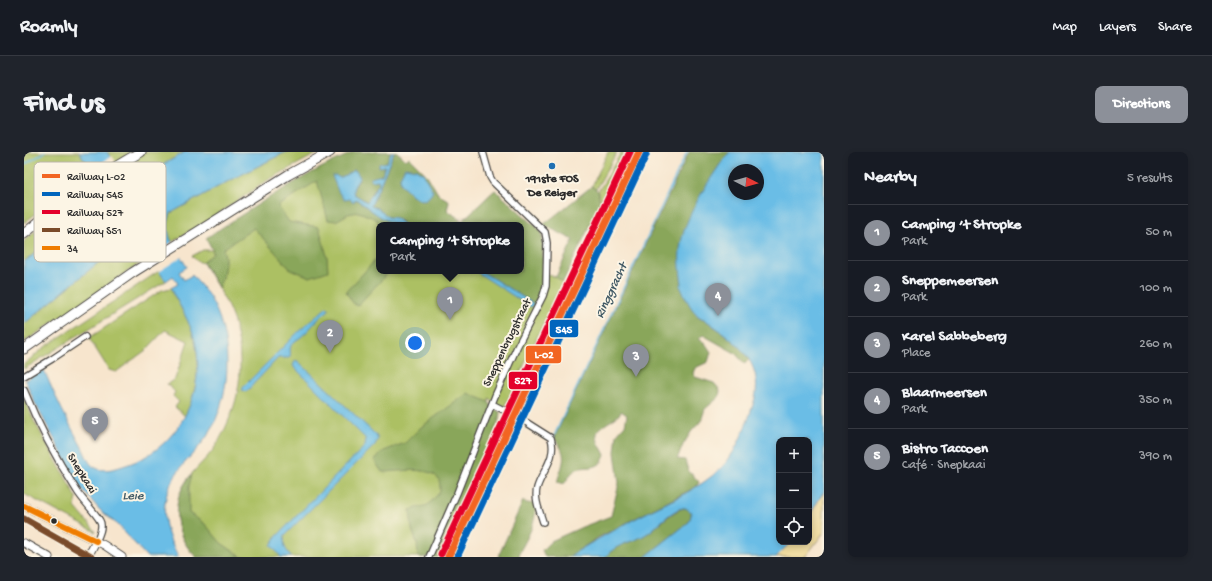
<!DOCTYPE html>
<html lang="en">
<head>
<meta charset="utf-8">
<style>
	:root { --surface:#171b24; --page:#20242c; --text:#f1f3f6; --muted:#9ea1a6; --line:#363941; --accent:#8c9099 }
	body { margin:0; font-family:"Gochi Hand",sans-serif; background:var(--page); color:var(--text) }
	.controls { position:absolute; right:12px; bottom:12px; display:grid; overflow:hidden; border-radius:8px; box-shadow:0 2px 6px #0003 }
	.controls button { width:36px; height:36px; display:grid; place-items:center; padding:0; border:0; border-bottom:1px solid var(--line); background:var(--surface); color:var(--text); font:20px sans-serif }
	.compass { position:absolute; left:704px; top:12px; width:36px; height:36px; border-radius:50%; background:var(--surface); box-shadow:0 2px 6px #0003; rotate:96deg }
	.you { position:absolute; left:391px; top:191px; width:14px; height:14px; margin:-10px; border:3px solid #fff; border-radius:50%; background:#1a73e8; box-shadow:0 0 0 6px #1a73e833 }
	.badge { display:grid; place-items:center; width:26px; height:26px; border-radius:50%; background:var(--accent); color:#fff; font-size:13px; font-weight:700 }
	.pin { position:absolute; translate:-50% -33px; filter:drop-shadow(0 1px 2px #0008) }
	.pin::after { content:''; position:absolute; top:21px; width:14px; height:12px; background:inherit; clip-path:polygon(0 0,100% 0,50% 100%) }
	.popup { position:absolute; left:352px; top:70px; width:148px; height:52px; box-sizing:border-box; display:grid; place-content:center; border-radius:8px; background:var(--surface); filter:drop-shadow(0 1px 3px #0005); font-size:13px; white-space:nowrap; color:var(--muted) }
	.popup b { font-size:15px; color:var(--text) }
	.popup::after { content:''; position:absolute; left:50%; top:100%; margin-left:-8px; border:8px solid transparent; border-top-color:var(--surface) }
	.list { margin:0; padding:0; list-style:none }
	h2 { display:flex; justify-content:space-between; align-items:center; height:52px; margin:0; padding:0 16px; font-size:17px }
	h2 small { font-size:13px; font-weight:400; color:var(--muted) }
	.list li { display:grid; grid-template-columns:26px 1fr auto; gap:12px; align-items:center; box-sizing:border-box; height:56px; padding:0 16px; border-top:1px solid var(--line) }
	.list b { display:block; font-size:15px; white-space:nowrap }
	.list p { margin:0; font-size:13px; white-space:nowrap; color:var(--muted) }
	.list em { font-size:13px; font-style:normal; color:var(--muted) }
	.icon { flex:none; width:22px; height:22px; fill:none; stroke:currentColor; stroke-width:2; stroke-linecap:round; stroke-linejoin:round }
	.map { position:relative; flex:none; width:800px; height:405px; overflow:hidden; border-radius:8px }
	header { display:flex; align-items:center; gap:24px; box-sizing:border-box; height:56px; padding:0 20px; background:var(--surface); border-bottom:1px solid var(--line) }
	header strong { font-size:19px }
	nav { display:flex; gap:22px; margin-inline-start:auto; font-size:14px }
	.intro { display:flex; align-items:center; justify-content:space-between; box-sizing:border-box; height:96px; padding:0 24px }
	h1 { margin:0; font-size:28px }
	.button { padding:10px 18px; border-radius:8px; background:var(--accent); color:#fff; font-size:14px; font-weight:700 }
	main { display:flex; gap:24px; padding:0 24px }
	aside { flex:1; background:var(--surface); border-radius:8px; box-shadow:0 2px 6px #0003 }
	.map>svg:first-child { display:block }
</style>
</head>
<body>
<header>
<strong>Roamly</strong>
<nav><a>Map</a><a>Layers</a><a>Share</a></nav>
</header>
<div class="intro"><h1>Find us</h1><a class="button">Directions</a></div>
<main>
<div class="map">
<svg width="800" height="405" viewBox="0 0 800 405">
	<rect width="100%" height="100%" fill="#fcf5e5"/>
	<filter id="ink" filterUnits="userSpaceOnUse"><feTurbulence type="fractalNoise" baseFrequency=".025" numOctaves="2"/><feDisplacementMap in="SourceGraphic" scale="8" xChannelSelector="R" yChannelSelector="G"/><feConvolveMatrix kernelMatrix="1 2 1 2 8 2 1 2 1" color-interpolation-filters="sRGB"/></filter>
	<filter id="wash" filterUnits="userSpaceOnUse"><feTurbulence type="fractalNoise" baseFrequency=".012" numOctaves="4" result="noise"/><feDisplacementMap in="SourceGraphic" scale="16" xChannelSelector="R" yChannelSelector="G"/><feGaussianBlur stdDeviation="0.9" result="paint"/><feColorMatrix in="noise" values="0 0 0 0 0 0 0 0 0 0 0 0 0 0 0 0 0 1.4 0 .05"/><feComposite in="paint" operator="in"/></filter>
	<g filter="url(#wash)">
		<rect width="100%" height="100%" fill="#f7e5cd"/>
		<path fill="#acc064" stroke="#6c7648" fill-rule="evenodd" d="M 0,0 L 55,0 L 67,18 L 49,30 L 50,32 L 0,71 Z
			M 83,0 L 161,0 L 116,26 C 95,29 93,15 83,0 Z
			M 262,0 L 296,0 L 244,28 L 169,79 L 167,78 L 148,90 C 142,79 143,72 147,61 L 199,32 Z
			M 351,0 L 373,0 L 382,8 L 385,5 L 403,23 L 414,42 L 425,49 L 423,58 L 438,69 L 471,38 L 518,81 L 519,91 L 518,121 L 532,125 L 539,130 L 480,256 L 470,251 L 465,246 L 465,250 L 400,405 L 172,405 C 151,385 146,353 163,328 C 170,317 181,309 189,298 C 198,285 205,269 210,254 C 219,226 218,189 207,162 C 200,144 189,128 179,111 L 173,109 L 168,104 L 179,98 L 187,98 L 202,87 L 306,20 ZM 355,73 L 497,73 L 497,119 L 355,119 Z
			M 584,0 L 593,0 L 572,37 L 568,34 Z
			M 597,0 L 600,0 L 576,52 L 574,39 L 584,24 Z
			M 76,32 C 81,39 81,46 75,52 L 45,74 L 0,110 L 0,89 L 16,75 Z
			M 103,93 L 113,94 L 125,105 L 0,190 L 0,172 L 75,110 L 97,94 Z
			M 135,119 L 142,129 L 0,217 L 0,212 L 21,195 Z
			M 147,136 L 149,138 L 150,143 C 156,154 164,166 168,179 C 178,206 174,238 161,264 L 151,255 L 155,250 L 149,244 L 151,240 L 143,232 L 151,227 L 164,189 L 141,178 L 122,198 L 92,220 L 85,218 L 65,186 L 138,138 Z
			M 0,246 L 10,269 L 53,346 L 51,355 L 72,380 L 0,342 Z"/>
		<path fill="#89a65a" stroke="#5a6842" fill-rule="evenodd" d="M 330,0 L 367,0 L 363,10 L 356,15 L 361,14 L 359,21 L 354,28 L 355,31 L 343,50 L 330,42 C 327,37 332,33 335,28 L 332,19 L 330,18 L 316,26 L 309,24 L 332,47 L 358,65 L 373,73 L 356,73 L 352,67 L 335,60 L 324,62 L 312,69 L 304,68 L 293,29 L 254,54 L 265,70 L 295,75 L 303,104 L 304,119 L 286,125 L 266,117 L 230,76 L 199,97 C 204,110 199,123 195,136 L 179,111 L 181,108 L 189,102 L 188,97 L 182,86 C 230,55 277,23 330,0 Z
			M 370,0 L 373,0 L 382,8 L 385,5 L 403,23 L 414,42 L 425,49 L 423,58 L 438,69 L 471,38 L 516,78 C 521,86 519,130 515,141 C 514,145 512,148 510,152 L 457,119 L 497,119 L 497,73 L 380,73 L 377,69 L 364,65 L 353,56 L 347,54 ZM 392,17 L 400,22 L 402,27 L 408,39 L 389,45 L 385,39 L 377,32 L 376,25 Z
			M 665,0 L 706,0 C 698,8 691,20 685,30 C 667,60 653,87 657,123 C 658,129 658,138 661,144 C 662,147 665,149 666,152 C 670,159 670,164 680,167 L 711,190 L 726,207 L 720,211 L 711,201 L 679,183 L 675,187 L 681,191 L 687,200 L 684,210 L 671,216 L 669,221 L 671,225 L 690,231 L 696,238 L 695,245 L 681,257 L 677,269 L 667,280 L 659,293 L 653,307 L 661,308 L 664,318 L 675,330 L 672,335 L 575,385 L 544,405 L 521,405 L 518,398 L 527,389 L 558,375 L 587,364 L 595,331 L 591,300 L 593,282 L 601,273 L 603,263 L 597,259 C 593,270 570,273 573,286 C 574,292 579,298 581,303 C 575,322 560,311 550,319 C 546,322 543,328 540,332 L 533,330 C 539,310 545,304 530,286 Z
			M 568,34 L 574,39 L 576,52 L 539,130 L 532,125 L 549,88 L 530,78 L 519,73 Z
			M 355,104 L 355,119 L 366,119 L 333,154 L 329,151 L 322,140 Z
			M 444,241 L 465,250 L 468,255 L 476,260 L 475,268 L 449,341 L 419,405 L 394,405 L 393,391 L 388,378 L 386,358 L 404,353 L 416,340 C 416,337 416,331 415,328 C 408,313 372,320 358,320 L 350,308 L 360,299 L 381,291 L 396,276 Z
			M 168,322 L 165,334 L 165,361 L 181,372 L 197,391 L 218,405 L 172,405 C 149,382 145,347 168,322 Z
			M 499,349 L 503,351 L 512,352 C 512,371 504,385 495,401 L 496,405 L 474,405 Z
			M 659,356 L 663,356 L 667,360 L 667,364 L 665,370 L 621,405 L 581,405 C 594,390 610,391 624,381 C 636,373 645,361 659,356 Z"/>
		<path fill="#eeda9e" stroke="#8c8264" d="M 800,339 L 800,380 L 781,405 L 752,405 L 767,390 L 785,390 L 785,364 Z"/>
		<path fill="#6abde6" stroke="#4a7488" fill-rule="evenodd" d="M 55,0 L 83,0 C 93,15 95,29 116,26 L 161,0 L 262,0 L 199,32 L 147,61 C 138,84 152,96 163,115 L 155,120 L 160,128 L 168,123 C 174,130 180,137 185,144 C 209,183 208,236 188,276 C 180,292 166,303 156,317 C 134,344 137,377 155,405 L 123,405 L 94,373 L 75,357 L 56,335 L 11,251 L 1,228 L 20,218 C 31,245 44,270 58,295 C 61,301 64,311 70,315 C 79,321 93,316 102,313 C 153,297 181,244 172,193 C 168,175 159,159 150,143 L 149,138 L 147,136 L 154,132 L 149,124 L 142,129 L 119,99 L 113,94 L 103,93 L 97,95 L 75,110 L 0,172 L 0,110 L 79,48 C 83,34 63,12 55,0 Z
			M 367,0 L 370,0 L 347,54 L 353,56 L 364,65 L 372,66 L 380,73 C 363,73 346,57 332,47 L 329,51 L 326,47 L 320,48 L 314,39 L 308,24 L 311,23 L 316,26 L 330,18 L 332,19 L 336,25 C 333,31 327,36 330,42 L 343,50 L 355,31 L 354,28 L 346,29 L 347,26 L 358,23 L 361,14 L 355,15 L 355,12 L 363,10 Z
			M 706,0 L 800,0 L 800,339 L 785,364 L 785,288 L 755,288 L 755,390 L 767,390 L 752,405 L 621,405 L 665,370 L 667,364 L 667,360 C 664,358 662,355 659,356 C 648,357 633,375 624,381 C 610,391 594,390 581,405 L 544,405 C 571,388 597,374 626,359 C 650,347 676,336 696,317 C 710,304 718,283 725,265 C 727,257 731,249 732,241 C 737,205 705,185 680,167 C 669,164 661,144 656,134 L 658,131 C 656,120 655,108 656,97 C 659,70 678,39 693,17 C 697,11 701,5 706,0 ZM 710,18 L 734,18 L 734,42 L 710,42 Z
			M 381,15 L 392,17 L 400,22 L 402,27 L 409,39 C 399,59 386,40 377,32 L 376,25 Z
			M 451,119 L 457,119 L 510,152 L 508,155 L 505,154 Z
			M 303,155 L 305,156 L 304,159 C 293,166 287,177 277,185 C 273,188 269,190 267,194 C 265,198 268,202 265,206 L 254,206 L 224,238 L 222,240 L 218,238 L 220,234 L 274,180 Z
			M 272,208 L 275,210 L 352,283 L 354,287 L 351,293 L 261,383 C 259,394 261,397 268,405 L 257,405 L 247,393 L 253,384 L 341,294 L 342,287 L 269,214 L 270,211 Z"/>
		<path fill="#f7e5cd" d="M 88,4 L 97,18 L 75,33 L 65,19 Z
			M 150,89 L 159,104 L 134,120 L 123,106 Z"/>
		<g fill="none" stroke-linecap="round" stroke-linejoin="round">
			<path stroke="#6abde6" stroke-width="1.5" d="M 0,13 L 21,0
				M 529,286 L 663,0"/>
		</g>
	</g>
	<g filter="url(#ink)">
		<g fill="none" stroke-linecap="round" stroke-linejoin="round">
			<g stroke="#4a4743" stroke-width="8">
				<path id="minor" d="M 0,224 L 28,207 L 61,185
					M 0,238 C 14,273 33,308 53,339 C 59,349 71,360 76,369 C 79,374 75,384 72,389
					M 468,252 L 497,267 L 527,286 C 533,306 518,319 513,336 C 510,347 516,360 519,370
					M 405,405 L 433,341 L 471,244 L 493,195 L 519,144 L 522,134 L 523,91 L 521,80 L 469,30 L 466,25 L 459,0"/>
			</g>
			<g stroke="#4a4743" stroke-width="9">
				<path id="tertiary" d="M 0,354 L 80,393 L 98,405
					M 0,391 L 25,405
					M 58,405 L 67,399 L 72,389"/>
			</g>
			<g stroke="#4a4743" stroke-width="11">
				<path id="trunk" d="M 0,82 C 36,52 76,22 117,0
					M 0,197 L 108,121 L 264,23 L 306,0"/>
			</g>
			<use href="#minor" stroke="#fff" stroke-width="5.5"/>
			<use href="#tertiary" stroke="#fff" stroke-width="7"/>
			<use href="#trunk" stroke="#fff" stroke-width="9"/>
			<path stroke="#2b2b2b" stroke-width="1.5" stroke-dasharray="6 3" stroke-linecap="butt" d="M 433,405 L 473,288 L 494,235 L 604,0"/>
			<g stroke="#fcf5e5" stroke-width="9">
				<path id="bus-1" d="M 0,354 L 72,389"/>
			</g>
			<use href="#bus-1" stroke="#ef7d00" stroke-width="6"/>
			<g stroke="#fcf5e5" stroke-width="10">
				<path id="rail-1" d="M 424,405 L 615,0"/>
			</g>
			<g stroke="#fcf5e5" stroke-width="10">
				<path id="rail-2" d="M 433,405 L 622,3"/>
			</g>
			<g stroke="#fcf5e5" stroke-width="10">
				<path id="rail-3" d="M 417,402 L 606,0"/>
			</g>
			<g stroke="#fcf5e5" stroke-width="10">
				<path id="rail-4" d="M 0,367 L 67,405"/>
			</g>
			<use href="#rail-1" stroke="#f26522" stroke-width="7"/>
			<use href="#rail-2" stroke="#0065bd" stroke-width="7"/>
			<use href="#rail-3" stroke="#e4002b" stroke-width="7"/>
			<use href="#rail-4" stroke="#7a4b2a" stroke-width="7"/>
		</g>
	</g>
	<circle fill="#1f6fb2" stroke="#fcf5e5" stroke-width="1.5" cx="528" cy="14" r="4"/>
	<circle fill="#2b2b2b" stroke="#fcf5e5" stroke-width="1.5" cx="30" cy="369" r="3.5"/>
	<g text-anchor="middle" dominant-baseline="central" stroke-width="4" stroke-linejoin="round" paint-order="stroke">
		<g font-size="12" font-weight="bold" fill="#2b2b2b" stroke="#fcf5e5">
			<text x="528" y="28">191ste FOS<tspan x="528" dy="14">De Reiger</tspan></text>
		</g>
		<g font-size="12" fill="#2b2b2b" stroke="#fcf5e5">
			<text transform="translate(484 191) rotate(-64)">Sneppenbrugstraat</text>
			<text transform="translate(57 322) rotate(58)">Snepkaai</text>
		</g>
		<g font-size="13" font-style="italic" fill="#3e5763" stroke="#fcf5e5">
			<text transform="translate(588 139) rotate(-65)">Ringgracht</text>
			<text x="109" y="344">Leie</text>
		</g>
	</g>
	<rect x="10" y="10" width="132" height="100" rx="6" fill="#fcf5e5" stroke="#bdb8ad" stroke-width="1"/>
	<rect x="18" y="22" width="18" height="4" fill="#f26522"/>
	<rect x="18" y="40" width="18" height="4" fill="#0065bd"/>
	<rect x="18" y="58" width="18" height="4" fill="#e4002b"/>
	<rect x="18" y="76" width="18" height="4" fill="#7a4b2a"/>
	<rect x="18" y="94" width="18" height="4" fill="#ef7d00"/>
	<g font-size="11" fill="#2b2b2b">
		<text x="43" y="28">Railway L-02</text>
		<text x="43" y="46">Railway 545</text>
		<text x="43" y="64">Railway 527</text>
		<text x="43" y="82">Railway S51</text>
		<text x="43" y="100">34</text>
	</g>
	<g stroke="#fcf5e5" stroke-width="1.5">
		<rect x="525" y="167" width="30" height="19" rx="4" fill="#0065bd"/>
		<rect x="501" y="193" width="37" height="19" rx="4" fill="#f26522"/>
		<rect x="484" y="219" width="30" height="19" rx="4" fill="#e4002b"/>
	</g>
	<g font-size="11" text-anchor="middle" font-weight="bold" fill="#fff">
		<text x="540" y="181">545</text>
		<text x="520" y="206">L-02</text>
		<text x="499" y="232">527</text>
	</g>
</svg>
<div class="controls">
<button>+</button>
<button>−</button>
<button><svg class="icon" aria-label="locate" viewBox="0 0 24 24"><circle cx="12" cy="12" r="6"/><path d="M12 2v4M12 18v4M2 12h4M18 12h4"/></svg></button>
</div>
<svg class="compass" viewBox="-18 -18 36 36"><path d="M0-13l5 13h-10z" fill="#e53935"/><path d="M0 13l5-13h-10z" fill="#9ea1a6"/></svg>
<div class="you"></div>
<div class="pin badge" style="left:426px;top:168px">1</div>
<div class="popup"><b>Camping ’t Stropke</b>Park</div>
<div class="pin badge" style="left:306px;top:201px">2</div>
<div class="pin badge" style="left:612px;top:225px">3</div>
<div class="pin badge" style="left:694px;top:164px">4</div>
<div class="pin badge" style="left:71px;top:289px">5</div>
</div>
<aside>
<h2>Nearby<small>5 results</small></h2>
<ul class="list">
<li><span class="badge">1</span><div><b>Camping ’t Stropke</b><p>Park</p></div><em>50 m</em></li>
<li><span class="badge">2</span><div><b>Sneppemeersen</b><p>Park</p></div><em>100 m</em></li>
<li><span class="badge">3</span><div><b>Karel Sabbeberg</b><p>Place</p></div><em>260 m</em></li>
<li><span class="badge">4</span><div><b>Blaarmeersen</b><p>Park</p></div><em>350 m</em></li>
<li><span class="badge">5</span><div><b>Bistro Taccoen</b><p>Café · Snepkaai</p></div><em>390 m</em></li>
</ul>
</aside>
</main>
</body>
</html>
